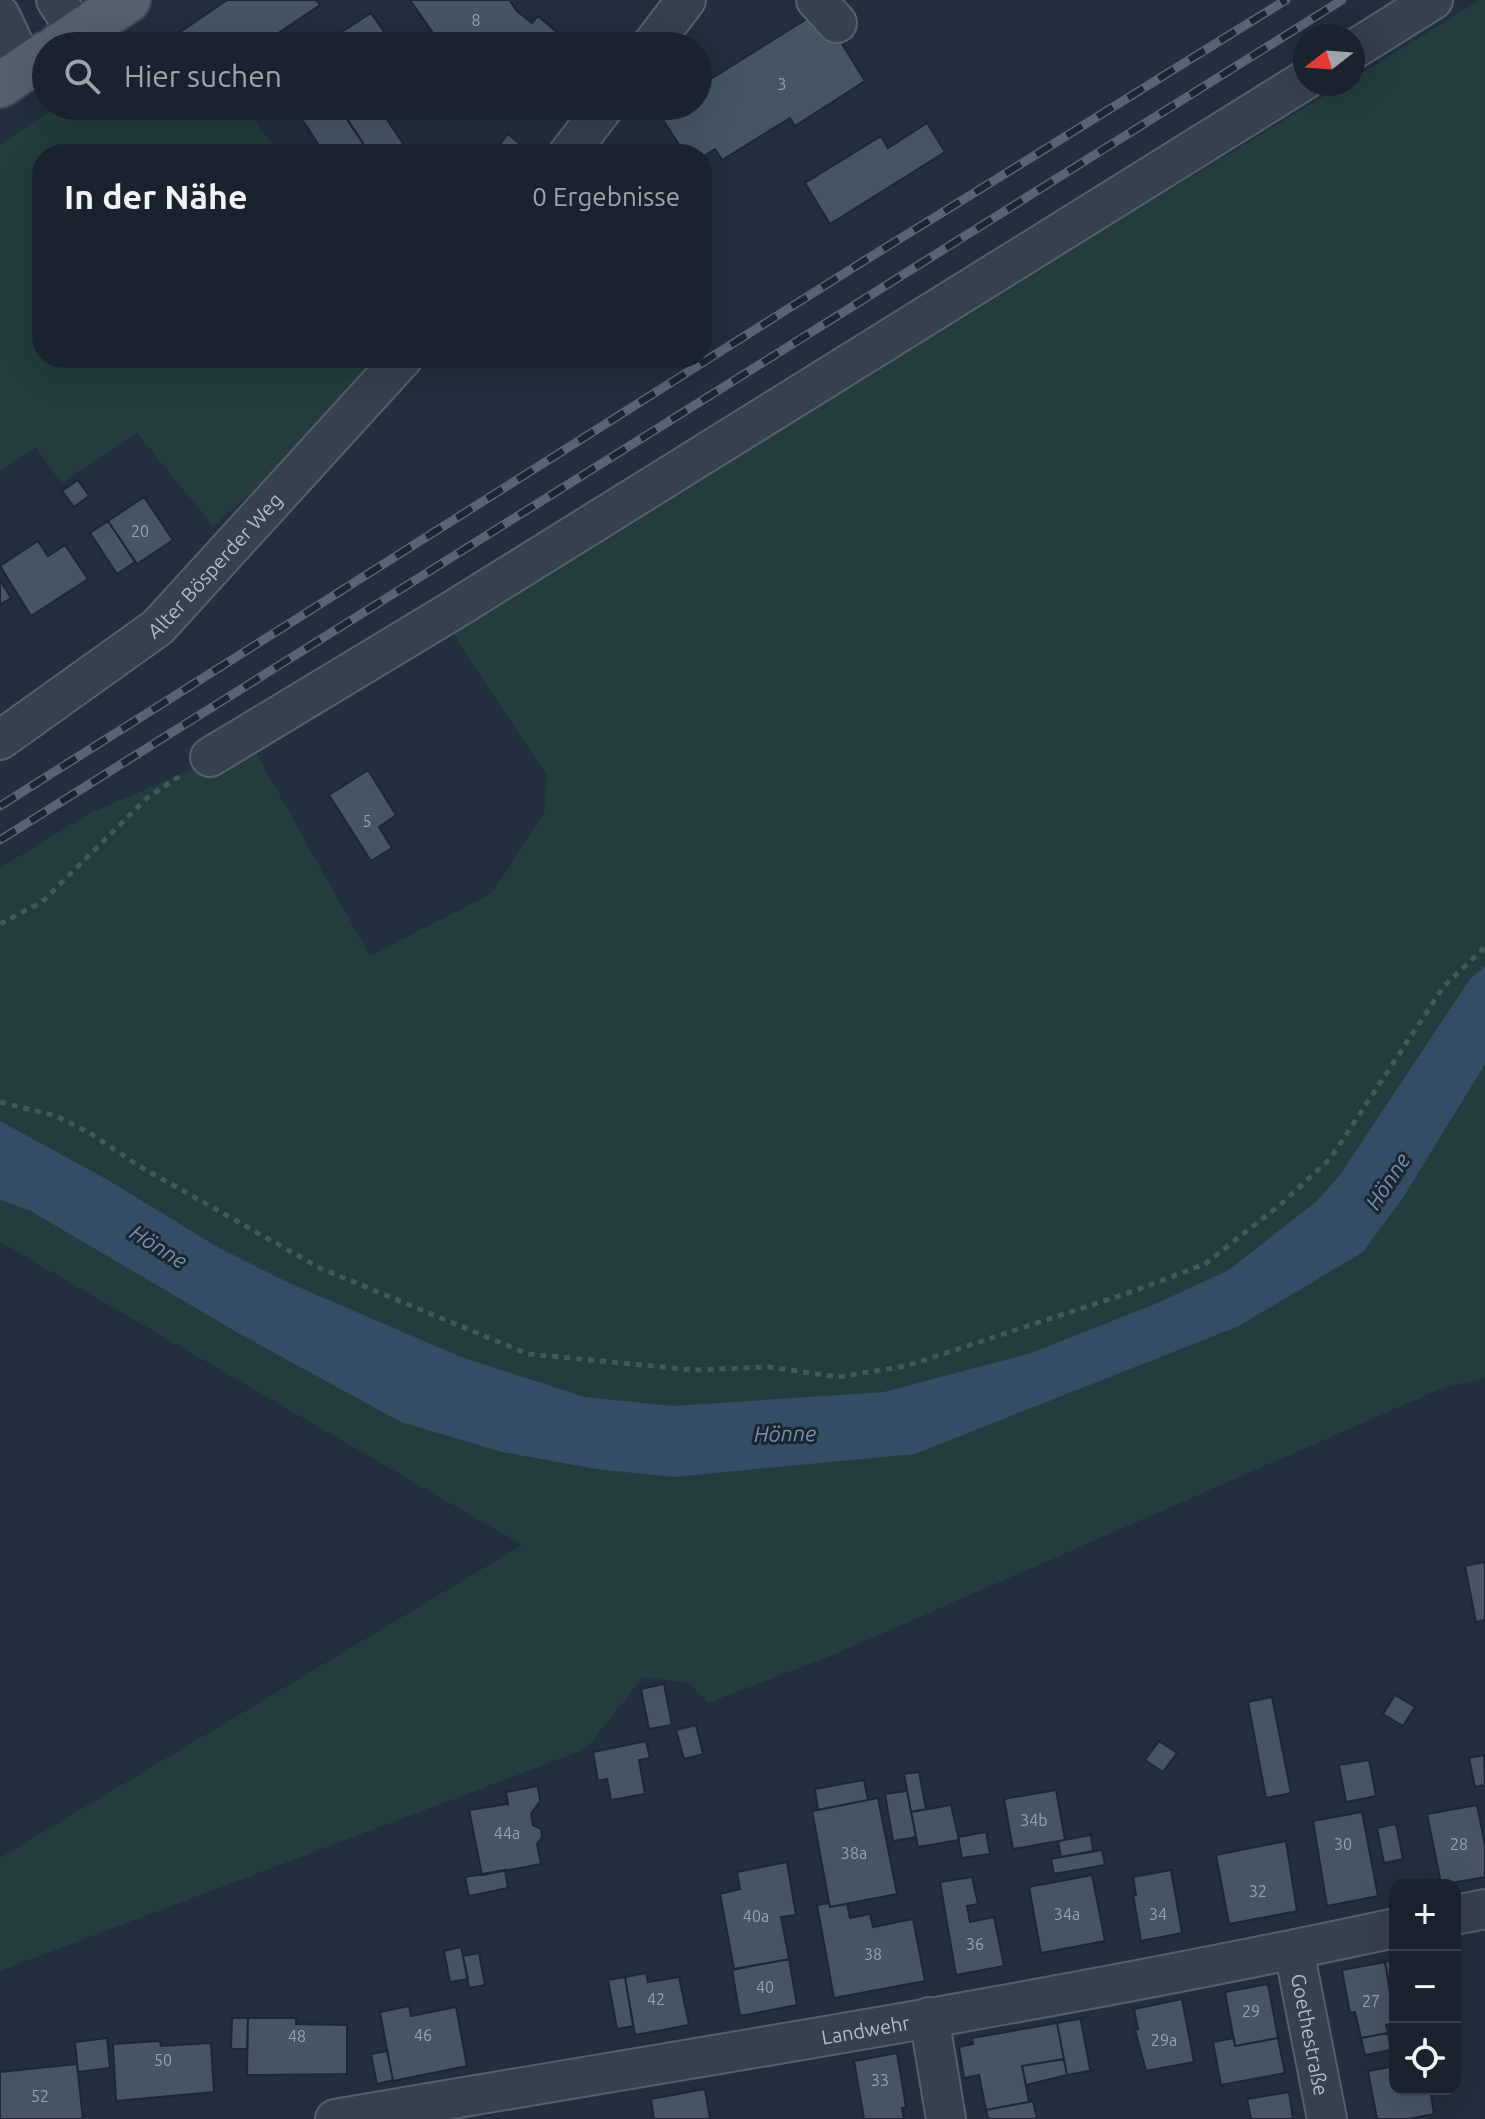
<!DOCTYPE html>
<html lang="de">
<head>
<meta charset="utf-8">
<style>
	:root { --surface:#1a232d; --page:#272f39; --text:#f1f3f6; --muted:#9fa4aa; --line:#384049 }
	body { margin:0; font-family:Ubuntu,sans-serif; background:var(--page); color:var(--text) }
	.controls { position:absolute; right:24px; bottom:24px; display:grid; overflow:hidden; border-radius:16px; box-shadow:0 8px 32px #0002 }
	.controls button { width:72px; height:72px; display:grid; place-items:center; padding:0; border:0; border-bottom:2px solid var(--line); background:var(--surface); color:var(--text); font:40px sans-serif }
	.compass { position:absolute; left:1293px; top:24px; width:72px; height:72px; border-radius:50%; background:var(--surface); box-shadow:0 8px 32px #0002; rotate:253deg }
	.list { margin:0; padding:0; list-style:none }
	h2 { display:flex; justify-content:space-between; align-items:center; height:104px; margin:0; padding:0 32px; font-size:34px }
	h2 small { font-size:26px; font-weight:400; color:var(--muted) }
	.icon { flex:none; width:44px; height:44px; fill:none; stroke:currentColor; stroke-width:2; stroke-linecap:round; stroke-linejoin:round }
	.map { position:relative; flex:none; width:1485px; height:2119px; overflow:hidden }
	.search { position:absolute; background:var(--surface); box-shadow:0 8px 32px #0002; left:32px; top:32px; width:680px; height:88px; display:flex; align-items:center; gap:20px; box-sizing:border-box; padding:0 28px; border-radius:44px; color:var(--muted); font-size:30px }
	.panel { position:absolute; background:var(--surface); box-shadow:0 8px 32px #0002; left:32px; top:144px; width:680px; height:224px; border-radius:32px }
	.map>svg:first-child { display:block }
</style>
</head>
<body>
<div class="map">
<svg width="1485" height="2119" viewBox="0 0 1485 2119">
	<rect width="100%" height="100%" fill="#222f3c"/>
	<path fill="#243c3d" d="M 1480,0 L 1485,0 L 1485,1379 L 1445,1387 L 831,1656 L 708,1703 L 690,1683 L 643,1677 L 586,1749 L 0,1971 L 0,1858 L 522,1545 L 0,1242 L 0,868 L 88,814 L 251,744 L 370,956 L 492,893 L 544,814 L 547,776 L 448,626 L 1344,84 L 1353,84 L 1353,79 Z
		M 58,106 L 244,106 L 280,154 L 42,154 L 42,358 L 385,358 L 310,442 L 213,526 L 137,433 L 61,483 L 36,448 L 0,471 L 0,144 Z"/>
	<path fill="#354d64" d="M 1485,966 L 1485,1064 L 1404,1196 L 1363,1252 L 1239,1326 L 915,1454 L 673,1477 L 596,1469 L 502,1452 L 401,1422 L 240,1334 L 29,1210 L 0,1200 L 0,1121 L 106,1179 L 221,1249 L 289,1283 L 461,1357 L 585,1397 L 673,1406 L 884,1392 L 1031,1353 L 1155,1304 L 1229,1270 L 1317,1201 L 1340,1175 L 1470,979 Z"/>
	<path fill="#465563" stroke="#1d2833" stroke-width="2" d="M 227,0 L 316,0 L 320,5 L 259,46 L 160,46 Z
		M 410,0 L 509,0 L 517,11 L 532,23 L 538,16 L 573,46 L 442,46 Z
		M 821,10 L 865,81 L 795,126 L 790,118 L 722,160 L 715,149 L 702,157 L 702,154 L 685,154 L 658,112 L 667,106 L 698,106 L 698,87 Z
		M 371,13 L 394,46 L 320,46 Z
		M 585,37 L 596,46 L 578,46 Z
		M 293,106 L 338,106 L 370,154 L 325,154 Z
		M 338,106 L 362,106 L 346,117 Z
		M 362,106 L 378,106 L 410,154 L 370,154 L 346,117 Z
		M 927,123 L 945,152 L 830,224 L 805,183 L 881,136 L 888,148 Z
		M 508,134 L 532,154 L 492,154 Z
		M 78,480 L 89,496 L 74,507 L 62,491 Z
		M 144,497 L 173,540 L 137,564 L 108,521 Z
		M 108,521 L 135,562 L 117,574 L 90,533 Z
		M 38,541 L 48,556 L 65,545 L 88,579 L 31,616 L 0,566 Z
		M 0,580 L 11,598 L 0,605 Z
		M 368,770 L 396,815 L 379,827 L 392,848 L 371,861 L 329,795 Z
		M 1485,1562 L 1485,1620 L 1476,1622 L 1465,1566 Z
		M 664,1684 L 672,1725 L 649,1729 L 641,1689 Z
		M 1395,1695 L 1415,1707 L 1403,1726 L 1383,1714 Z
		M 1272,1697 L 1291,1793 L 1266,1798 L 1248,1702 Z
		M 696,1725 L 703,1754 L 684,1759 L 676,1730 Z
		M 646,1741 L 650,1758 L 639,1760 L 645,1794 L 611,1800 L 607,1779 L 598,1781 L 593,1752 Z
		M 1159,1741 L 1177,1753 L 1163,1772 L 1145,1760 Z
		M 1484,1755 L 1485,1785 L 1475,1787 L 1469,1758 Z
		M 1369,1760 L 1376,1796 L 1346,1802 L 1339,1765 Z
		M 919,1772 L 926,1809 L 911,1812 L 904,1774 Z
		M 864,1780 L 868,1800 L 818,1810 L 815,1789 Z
		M 538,1786 L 540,1801 L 531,1814 L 533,1825 L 541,1829 L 542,1837 L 537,1844 L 541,1864 L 482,1875 L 469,1810 L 508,1804 L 506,1792 Z
		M 1056,1790 L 1065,1840 L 1013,1849 L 1004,1799 Z
		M 907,1791 L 916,1837 L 893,1841 L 885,1794 Z
		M 878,1798 L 897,1894 L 830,1907 L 812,1811 Z
		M 951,1805 L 959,1840 L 918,1847 L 911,1812 Z
		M 1477,1805 L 1485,1845 L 1485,1877 L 1440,1885 L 1441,1883 L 1427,1814 Z
		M 1362,1812 L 1378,1896 L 1327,1906 L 1313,1821 Z
		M 1396,1824 L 1403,1859 L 1384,1863 L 1377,1828 Z
		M 986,1832 L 990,1854 L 962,1858 L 958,1837 Z
		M 1091,1835 L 1093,1851 L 1061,1857 L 1058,1841 Z
		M 1286,1841 L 1297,1911 L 1229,1924 L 1216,1855 Z
		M 1102,1850 L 1105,1865 L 1054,1874 L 1051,1859 Z
		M 787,1862 L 796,1915 L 781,1917 L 789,1959 L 734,1969 L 720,1894 L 740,1889 L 737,1872 Z
		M 505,1870 L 508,1888 L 469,1896 L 465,1877 Z
		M 1171,1870 L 1182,1933 L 1141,1941 L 1133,1895 L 1136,1895 L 1133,1877 Z
		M 1092,1875 L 1105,1941 L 1041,1953 L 1029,1887 Z
		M 972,1877 L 978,1904 L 967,1906 L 970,1922 L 994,1917 L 1004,1966 L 956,1975 L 940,1882 Z
		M 829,1903 L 830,1907 L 847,1904 L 850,1918 L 870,1914 L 873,1927 L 913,1919 L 925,1981 L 834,1998 L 817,1905 Z
		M 461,1947 L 468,1979 L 450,1982 L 444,1951 Z
		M 479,1953 L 485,1985 L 469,1988 L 463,1956 Z
		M 789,1959 L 797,2005 L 740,2016 L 732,1970 Z
		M 1395,1960 L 1395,1990 L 1391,1991 L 1385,1962 Z
		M 1385,1962 L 1395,2023 L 1386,2025 L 1388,2033 L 1361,2038 L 1355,2012 L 1350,2013 L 1342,1970 Z
		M 646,1973 L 648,1982 L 679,1977 L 689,2025 L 635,2035 L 625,1977 Z
		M 625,1977 L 633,2026 L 617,2029 L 608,1980 Z
		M 1268,1984 L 1278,2038 L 1235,2046 L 1225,1992 Z
		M 1182,1999 L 1194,2062 L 1146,2071 L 1135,2030 L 1138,2029 L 1134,2009 Z
		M 409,2006 L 411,2016 L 456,2007 L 467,2066 L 393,2081 L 380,2012 Z
		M 232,2018 L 248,2018 L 247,2049 L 231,2049 Z
		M 248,2018 L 296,2018 L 296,2024 L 347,2025 L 347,2074 L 247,2075 Z
		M 1084,2018 L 1081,2021 L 1090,2069 L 1094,2070 L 1067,2075 L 1057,2023 Z
		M 1057,2023 L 1064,2059 L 1022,2066 L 1029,2102 L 986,2110 L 979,2075 L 964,2078 L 959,2047 L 973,2044 L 972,2038 Z
		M 1388,2033 L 1391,2050 L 1365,2055 L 1361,2038 Z
		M 107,2038 L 110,2068 L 78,2072 L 75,2042 Z
		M 1234,2038 L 1235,2046 L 1278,2038 L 1285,2073 L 1221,2085 L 1213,2042 Z
		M 160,2041 L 161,2046 L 211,2043 L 214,2092 L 116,2101 L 113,2044 Z
		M 387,2051 L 393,2080 L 377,2084 L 371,2054 Z
		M 897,2053 L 906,2107 L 902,2108 L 904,2119 L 864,2119 L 854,2061 Z
		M 1064,2059 L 1067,2075 L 1026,2085 L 1022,2066 Z
		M 77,2064 L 83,2119 L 0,2119 L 0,2072 Z
		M 1395,2066 L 1395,2089 L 1430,2089 L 1434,2114 L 1408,2119 L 1377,2119 L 1368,2071 Z
		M 705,2089 L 710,2119 L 654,2119 L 651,2099 Z
		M 1289,2092 L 1293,2119 L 1251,2119 L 1247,2099 Z
		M 1033,2101 L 1037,2119 L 988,2119 L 986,2110 Z"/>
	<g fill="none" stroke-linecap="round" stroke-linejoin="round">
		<g stroke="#545f6a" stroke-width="42">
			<g id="minor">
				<path d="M 56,0 L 78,33"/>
				<path d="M 816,0 L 837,23"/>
				<path d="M 0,15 L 25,68"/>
				<path d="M 651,46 L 686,0"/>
				<path d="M 1353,50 L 1433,0"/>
				<path d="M 568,154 L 605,106"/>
				<path id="s1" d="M 0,740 L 158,627 L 403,358"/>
				<path d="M 210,757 L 455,609 L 1305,80"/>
				<path d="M 1455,1915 L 1485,1909"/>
				<path id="s2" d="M 1294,1950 L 1327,2119"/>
				<path d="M 929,2017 L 946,2119"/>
				<path id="s3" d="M 335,2119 C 689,2058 1044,2004 1395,1928"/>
			</g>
		</g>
		<g stroke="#3f4a55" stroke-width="48">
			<path id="major" d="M 59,46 L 128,0
				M 0,85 L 46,54"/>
		</g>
		<path stroke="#42595a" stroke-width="5" stroke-dasharray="6 6" stroke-linecap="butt" d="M 0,924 L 42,902 L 148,797 L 180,776
			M 0,1102 L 56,1116 L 90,1133 L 139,1166 L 320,1268 L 528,1354 L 694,1370 L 769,1367 L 838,1377 L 906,1366 L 1134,1291 L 1205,1264 L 1281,1204 L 1330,1159 L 1444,986 L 1485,947"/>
		<use href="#minor" stroke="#36414c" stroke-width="38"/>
		<use href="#major" stroke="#54606c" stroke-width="44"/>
		<g stroke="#576573" stroke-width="9">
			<path id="rail" d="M 0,806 L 859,264 L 1286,0
				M 0,840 L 1342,0"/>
		</g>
		<use href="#rail" stroke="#1b2631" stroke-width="6" stroke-dasharray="18" stroke-linecap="butt"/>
	</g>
	<g text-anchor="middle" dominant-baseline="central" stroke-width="6" stroke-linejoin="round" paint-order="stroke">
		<g font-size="16" fill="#96a2af">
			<text x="476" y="20">8</text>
			<text x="782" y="84">3</text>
			<text x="140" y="531">20</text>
			<text x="367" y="821">5</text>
			<text x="1034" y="1820">34b</text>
			<text x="507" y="1833">44a</text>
			<text x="1343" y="1844">30</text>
			<text x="1459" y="1844">28</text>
			<text x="854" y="1853">38a</text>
			<text x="1258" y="1891">32</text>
			<text x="1067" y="1914">34a</text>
			<text x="1158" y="1914">34</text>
			<text x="756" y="1916">40a</text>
			<text x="975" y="1944">36</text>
			<text x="873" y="1954">38</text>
			<text x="765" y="1987">40</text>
			<text x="656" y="1999">42</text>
			<text x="1371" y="2001">27</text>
			<text x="1251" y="2011">29</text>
			<text x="423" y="2035">46</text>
			<text x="297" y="2036">48</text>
			<text x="1164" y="2040">29a</text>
			<text x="163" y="2060">50</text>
			<text x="880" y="2080">33</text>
			<text x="40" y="2096">52</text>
		</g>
		<g font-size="20" fill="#b1bcc8" stroke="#1b2631">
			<text stroke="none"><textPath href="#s1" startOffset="278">Alter Bösperder Weg</textPath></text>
			<text stroke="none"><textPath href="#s3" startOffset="538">Landwehr</textPath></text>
			<text stroke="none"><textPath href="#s2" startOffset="86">Goethestraße</textPath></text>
		</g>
		<g font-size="22" font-style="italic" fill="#7090ac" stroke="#1b2631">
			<text transform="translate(1387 1181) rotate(-57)">Hönne</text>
			<text transform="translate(159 1246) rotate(32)">Hönne</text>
			<text transform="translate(785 1433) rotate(-1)">Hönne</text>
		</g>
	</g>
</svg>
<div class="controls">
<button>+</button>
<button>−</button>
<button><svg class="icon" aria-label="locate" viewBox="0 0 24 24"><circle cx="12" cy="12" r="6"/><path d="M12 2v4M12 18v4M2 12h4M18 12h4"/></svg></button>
</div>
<svg class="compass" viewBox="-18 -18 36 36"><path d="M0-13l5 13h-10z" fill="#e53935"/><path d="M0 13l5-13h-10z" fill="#9fa4aa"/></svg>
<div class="search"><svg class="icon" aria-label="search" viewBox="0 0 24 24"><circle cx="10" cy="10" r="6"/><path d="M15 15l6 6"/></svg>Hier suchen</div>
<section class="panel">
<h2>In der Nähe<small>0 Ergebnisse</small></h2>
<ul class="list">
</ul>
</section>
</div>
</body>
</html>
